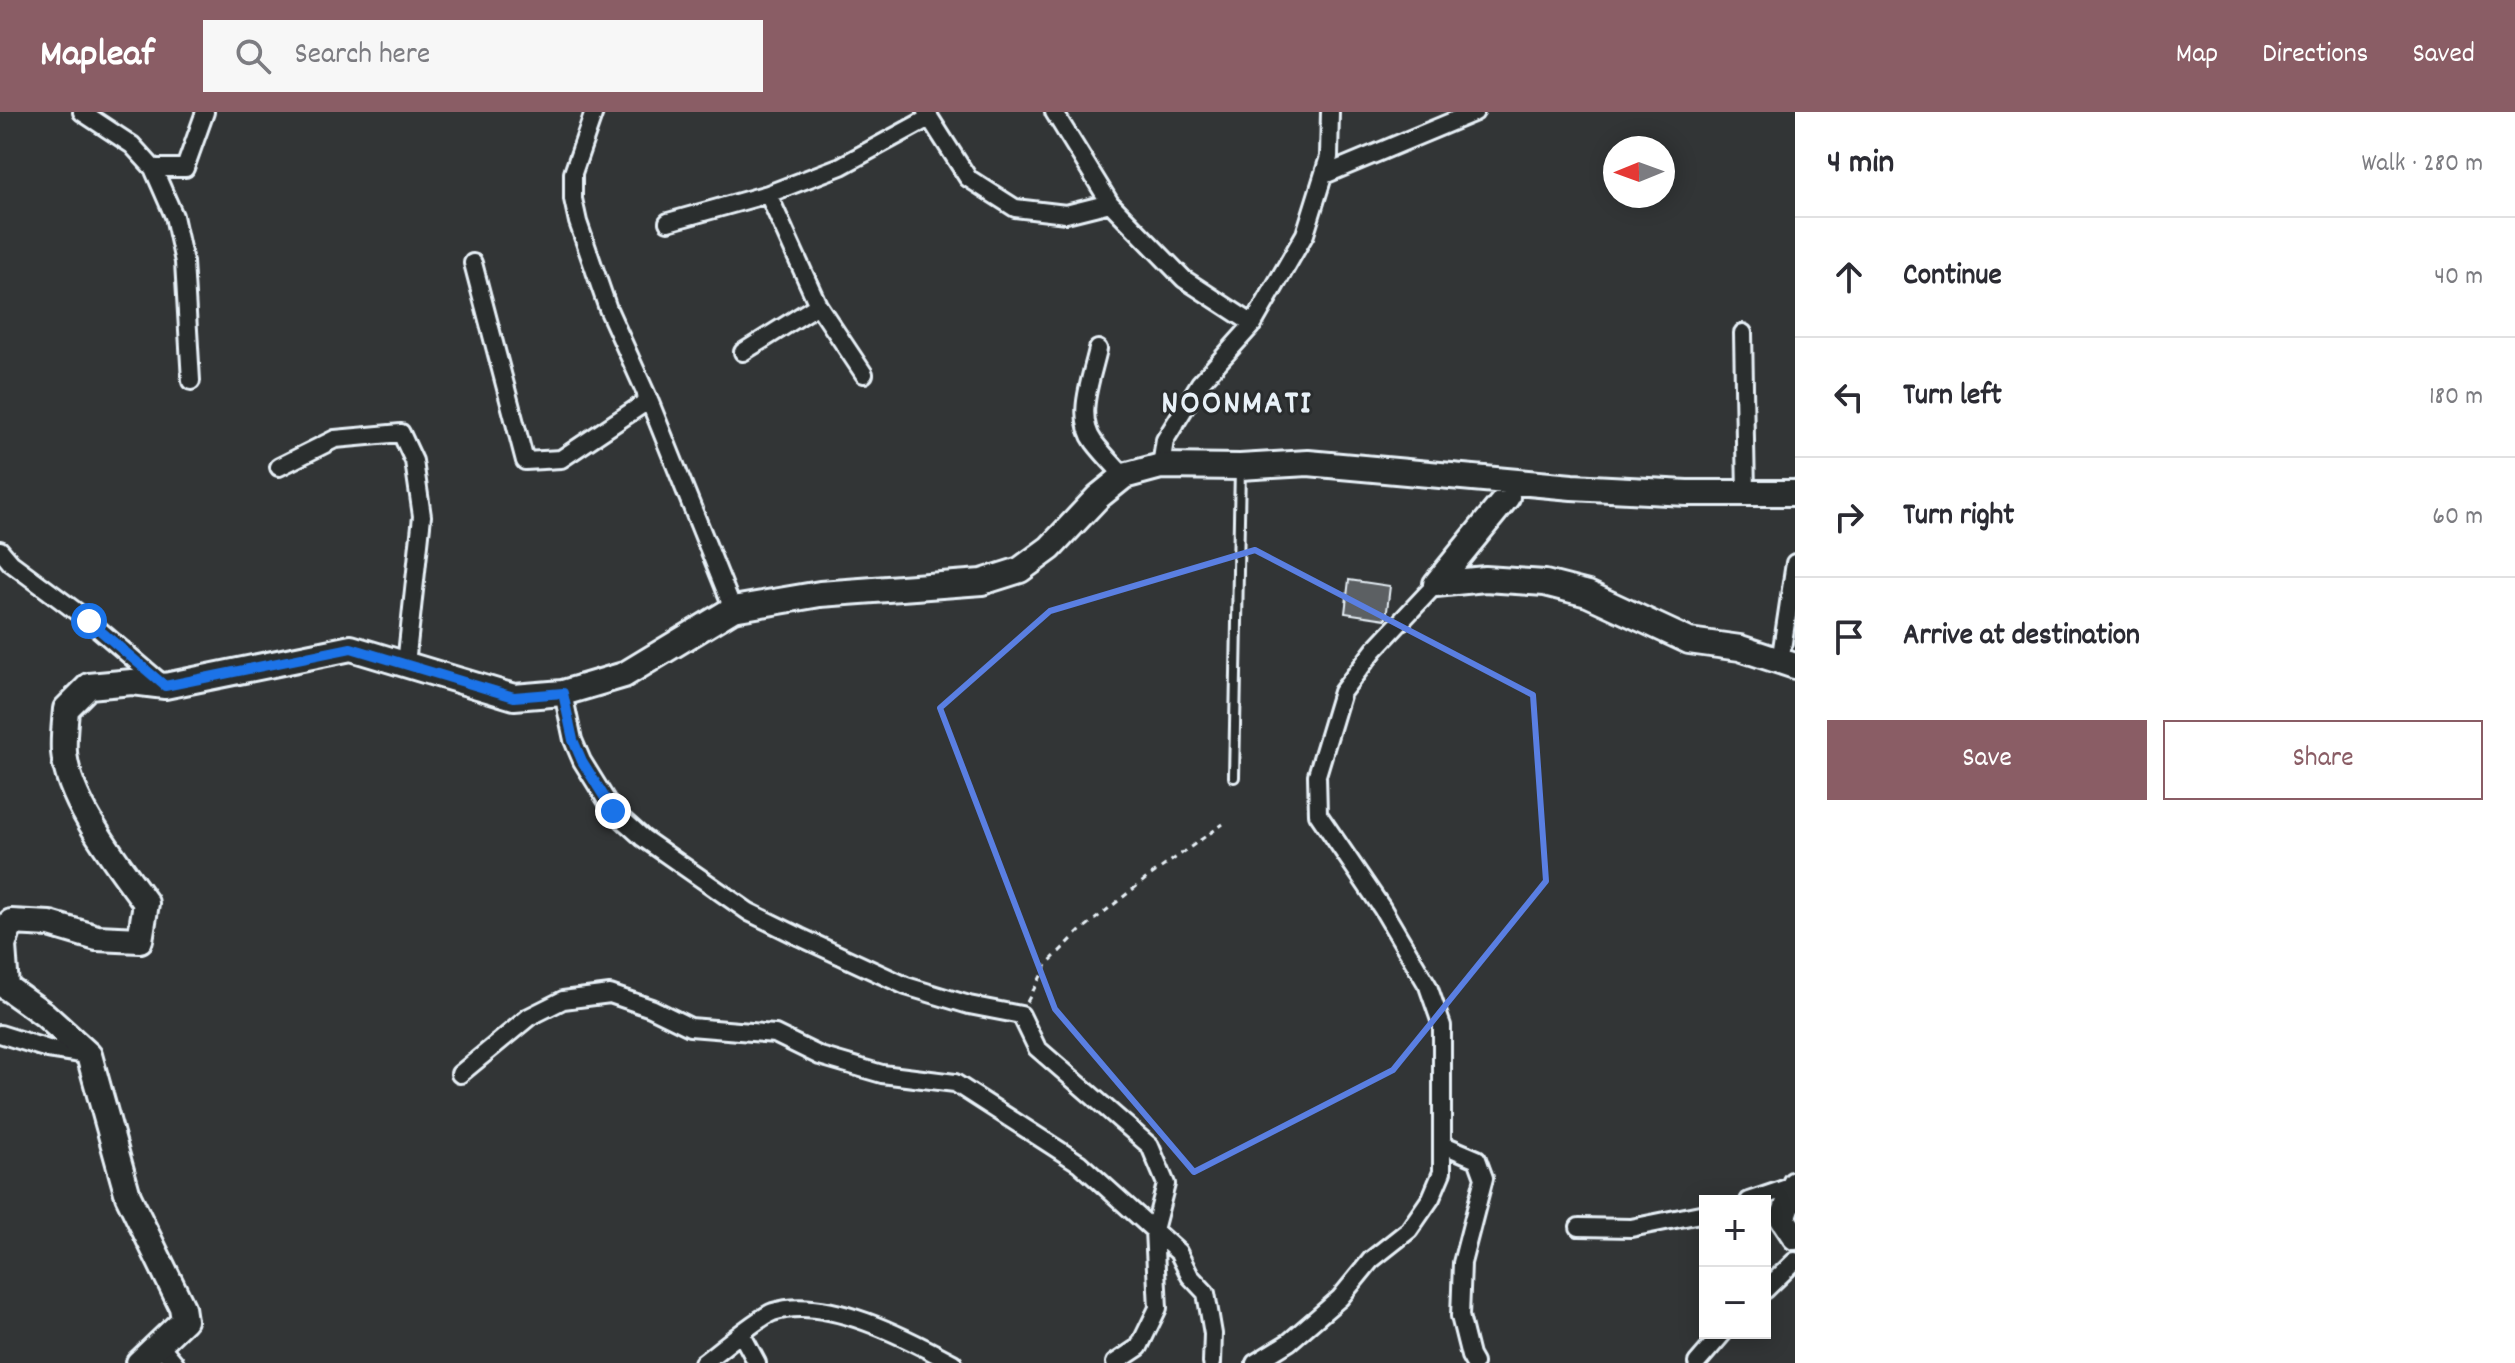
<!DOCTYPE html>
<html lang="en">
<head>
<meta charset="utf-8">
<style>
	:root { --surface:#fff; --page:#f7f7f7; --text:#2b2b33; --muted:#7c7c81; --line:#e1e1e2; --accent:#8a5d65 }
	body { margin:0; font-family:Dekko,sans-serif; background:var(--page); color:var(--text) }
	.controls { position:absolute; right:24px; bottom:24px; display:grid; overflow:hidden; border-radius:0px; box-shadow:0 4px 20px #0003 }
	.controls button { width:72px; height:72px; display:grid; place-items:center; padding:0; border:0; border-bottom:2px solid var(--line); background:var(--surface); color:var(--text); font:40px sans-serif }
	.compass { position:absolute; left:1603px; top:24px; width:72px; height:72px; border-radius:50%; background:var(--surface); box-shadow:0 4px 20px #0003; rotate:269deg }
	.stop { position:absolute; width:24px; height:24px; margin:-18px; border:6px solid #1a73e8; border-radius:50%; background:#fff }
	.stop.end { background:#1a73e8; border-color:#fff; box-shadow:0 2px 8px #0008 }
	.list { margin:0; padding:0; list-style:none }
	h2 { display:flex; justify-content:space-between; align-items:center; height:104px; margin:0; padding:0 32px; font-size:34px }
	h2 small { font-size:26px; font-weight:400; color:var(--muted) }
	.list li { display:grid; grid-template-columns:52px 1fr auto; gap:24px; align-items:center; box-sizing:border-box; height:120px; padding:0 32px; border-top:2px solid var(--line) }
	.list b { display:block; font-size:30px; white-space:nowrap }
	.list em { font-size:26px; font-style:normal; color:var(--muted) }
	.actions { display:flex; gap:16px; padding:24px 32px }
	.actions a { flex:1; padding:18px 0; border:2px solid var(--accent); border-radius:0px; text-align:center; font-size:28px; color:var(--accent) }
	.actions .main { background:var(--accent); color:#fff }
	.icon { flex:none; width:44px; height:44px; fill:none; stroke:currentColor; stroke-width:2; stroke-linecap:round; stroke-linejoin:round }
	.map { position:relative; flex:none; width:1795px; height:1251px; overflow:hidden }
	header { display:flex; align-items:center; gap:48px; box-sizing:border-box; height:112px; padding:0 40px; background:var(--accent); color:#fff }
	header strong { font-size:38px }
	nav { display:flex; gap:44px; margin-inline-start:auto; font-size:28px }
	.search { width:560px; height:72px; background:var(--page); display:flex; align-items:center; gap:20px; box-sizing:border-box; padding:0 28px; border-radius:0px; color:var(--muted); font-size:30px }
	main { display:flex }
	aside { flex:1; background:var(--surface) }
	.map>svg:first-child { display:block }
</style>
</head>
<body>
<header>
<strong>Mapleaf</strong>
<div class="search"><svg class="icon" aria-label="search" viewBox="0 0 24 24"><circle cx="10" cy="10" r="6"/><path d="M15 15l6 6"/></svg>Search here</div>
<nav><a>Map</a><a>Directions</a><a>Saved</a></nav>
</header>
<main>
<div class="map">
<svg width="1795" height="1251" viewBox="0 0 1795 1251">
	<rect width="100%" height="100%" fill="#323536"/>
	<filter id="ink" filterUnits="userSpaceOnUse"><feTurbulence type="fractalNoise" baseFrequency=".0125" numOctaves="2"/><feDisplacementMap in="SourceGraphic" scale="16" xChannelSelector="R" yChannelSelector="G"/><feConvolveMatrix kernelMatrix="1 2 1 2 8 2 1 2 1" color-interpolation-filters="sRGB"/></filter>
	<g filter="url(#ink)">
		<path fill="#5c6063" stroke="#e8f1f8" stroke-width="2" d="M 1349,468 L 1390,474 L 1386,507 L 1345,501 Z"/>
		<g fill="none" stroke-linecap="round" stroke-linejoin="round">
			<g stroke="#e8f1f8" stroke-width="14">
				<path id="lane" d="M 1234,665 L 1240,356"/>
			</g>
			<g stroke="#e8f1f8" stroke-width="22">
				<path id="street" d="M 82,0 L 132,33 L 153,56 L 174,104 L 184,150 L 191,269
					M 594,0 L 573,61 L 573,87 L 578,110 L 608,197 L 649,288 L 733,497
					M 926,0 L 968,66 L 1015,96 L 1066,102 L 1110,91
					M 1054,0 L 1110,91 L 1184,167 L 1253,212
					M 153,56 L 185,56 L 205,0
					M 1324,63 L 1475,0
					M 768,82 L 818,193 L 864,262
					M 668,110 L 768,82 L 841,54 L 929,6
					M 473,151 L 525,349 L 561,347 L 649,288
					M 1743,221 L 1746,382
					M 1098,237 C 1092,265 1075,305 1094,330 C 1103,342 1114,353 1124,364
					M 743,240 L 818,193
					M 1161,354 L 1165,328 L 1200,271 L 1253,212 L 1305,122 L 1329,45 L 1330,0
					M 279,355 L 335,327 L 401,321 L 414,349 L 422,404 L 406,552
					M 0,438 L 11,451 L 89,509 L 164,573
					M 1780,550 L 1795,451
					M 563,581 L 573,628 L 582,649 L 613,699 L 643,726 L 749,800 L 800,825 L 906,874 L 969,893 L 1021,903 L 1037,936 L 1150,1034 L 1166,1072 L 1154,1118 L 1158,1196 L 1139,1235 L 1115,1251
					M 0,922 L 48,937 L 88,943
					M 460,962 L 529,905 L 563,888 L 610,882 L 651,896 L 690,915 L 775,922 L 820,944 L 882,962 L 955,971 L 1079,1051 L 1178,1140 L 1190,1164 L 1206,1181 L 1213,1222 L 1212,1251
					M 1444,1033 L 1477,1047 L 1484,1066 L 1462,1151 L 1460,1204 L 1470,1244 L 1474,1251
					M 1749,1089 L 1793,1074
					M 1579,1115 L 1631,1116 L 1705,1101
					M 1765,1178 L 1795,1149
					M 742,1223 L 757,1251
					M 159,1232 L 175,1251
					M 703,1251 C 717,1240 759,1205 773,1200 C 826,1183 907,1226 953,1251
					M 1255,1251 L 1289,1230 L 1340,1186 L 1371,1148 L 1409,1118 L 1431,1086 L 1442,1060 L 1442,914 L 1428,874 L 1382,796 L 1318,702 L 1317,663 L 1342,580 L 1375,537 L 1436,472
					M 1697,1251 L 1723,1221"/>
			</g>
			<g stroke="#e8f1f8" stroke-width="30">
				<path id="secondary" d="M 1436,472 L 1485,467 L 1545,471 L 1588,482 L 1689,529 L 1740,536 L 1795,554
					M 1436,472 L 1507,385
					M 1795,1072 L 1783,1107 L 1795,1125
					M 139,1251 L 184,1208 L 182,1195 L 128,1084 L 89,943 L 44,902 L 6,875 L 3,834 L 11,810 L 50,812 L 97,826 L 140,828 L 146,791 C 118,752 68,690 64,640 C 63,626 65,611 66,597 L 89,574 L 132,570 L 165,574 L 351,536 L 514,585 L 563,581 L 624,563 L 733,497 L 820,482 L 982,470 L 1020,458 L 1050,436 L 1098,385 L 1124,364 L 1161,354 L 1240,355 L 1308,351 L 1572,375 L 1687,381 L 1795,381"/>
			</g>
			<path stroke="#e8f1f8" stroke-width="3" stroke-dasharray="6 6" stroke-linecap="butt" d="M 1027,890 L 1048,851 L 1079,820 L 1147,766 L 1223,712"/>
			<use href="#lane" stroke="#2a2d2e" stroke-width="8"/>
			<use href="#street" stroke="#2a2d2e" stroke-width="16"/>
			<use href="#secondary" stroke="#2a2d2e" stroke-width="24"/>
		</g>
	</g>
	<g fill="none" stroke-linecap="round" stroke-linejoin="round" filter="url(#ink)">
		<path stroke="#1a73e8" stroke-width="10" d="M 89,509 L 165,574 L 351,536 L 514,585 L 563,581 L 573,628 L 582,649 L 613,699"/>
	</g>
	<path fill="none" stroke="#5a7fe2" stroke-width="6" stroke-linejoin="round" d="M 1255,438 L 1533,583 L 1546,769 L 1393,958 L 1194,1060 L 1055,897 L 940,596 L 1050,499 Z"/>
	<g text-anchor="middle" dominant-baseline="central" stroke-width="6" stroke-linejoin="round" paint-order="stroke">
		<g font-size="34" font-weight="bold" letter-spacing="2" fill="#e8f1f8" stroke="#2a2d2e">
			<text x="1237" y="293">NOONMATI</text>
		</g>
	</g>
</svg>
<div class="controls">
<button>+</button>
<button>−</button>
</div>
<svg class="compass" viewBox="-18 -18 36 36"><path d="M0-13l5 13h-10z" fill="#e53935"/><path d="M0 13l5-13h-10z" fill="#7c7c81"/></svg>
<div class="stop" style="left:89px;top:509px"></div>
<div class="stop end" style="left:613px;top:699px"></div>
</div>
<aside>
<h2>4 min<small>Walk · 280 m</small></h2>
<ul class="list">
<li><svg class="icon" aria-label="ahead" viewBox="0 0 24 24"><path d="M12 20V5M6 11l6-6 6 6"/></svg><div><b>Continue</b></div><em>40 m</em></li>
<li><svg class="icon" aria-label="left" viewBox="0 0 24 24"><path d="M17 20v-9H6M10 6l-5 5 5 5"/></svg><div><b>Turn left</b></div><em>180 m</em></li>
<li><svg class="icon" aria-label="right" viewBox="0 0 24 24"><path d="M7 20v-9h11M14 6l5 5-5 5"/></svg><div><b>Turn right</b></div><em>60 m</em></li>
<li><svg class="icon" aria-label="arrive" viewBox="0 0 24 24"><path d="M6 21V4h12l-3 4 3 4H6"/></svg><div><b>Arrive at destination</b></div></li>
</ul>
<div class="actions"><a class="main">Save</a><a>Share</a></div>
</aside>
</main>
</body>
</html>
